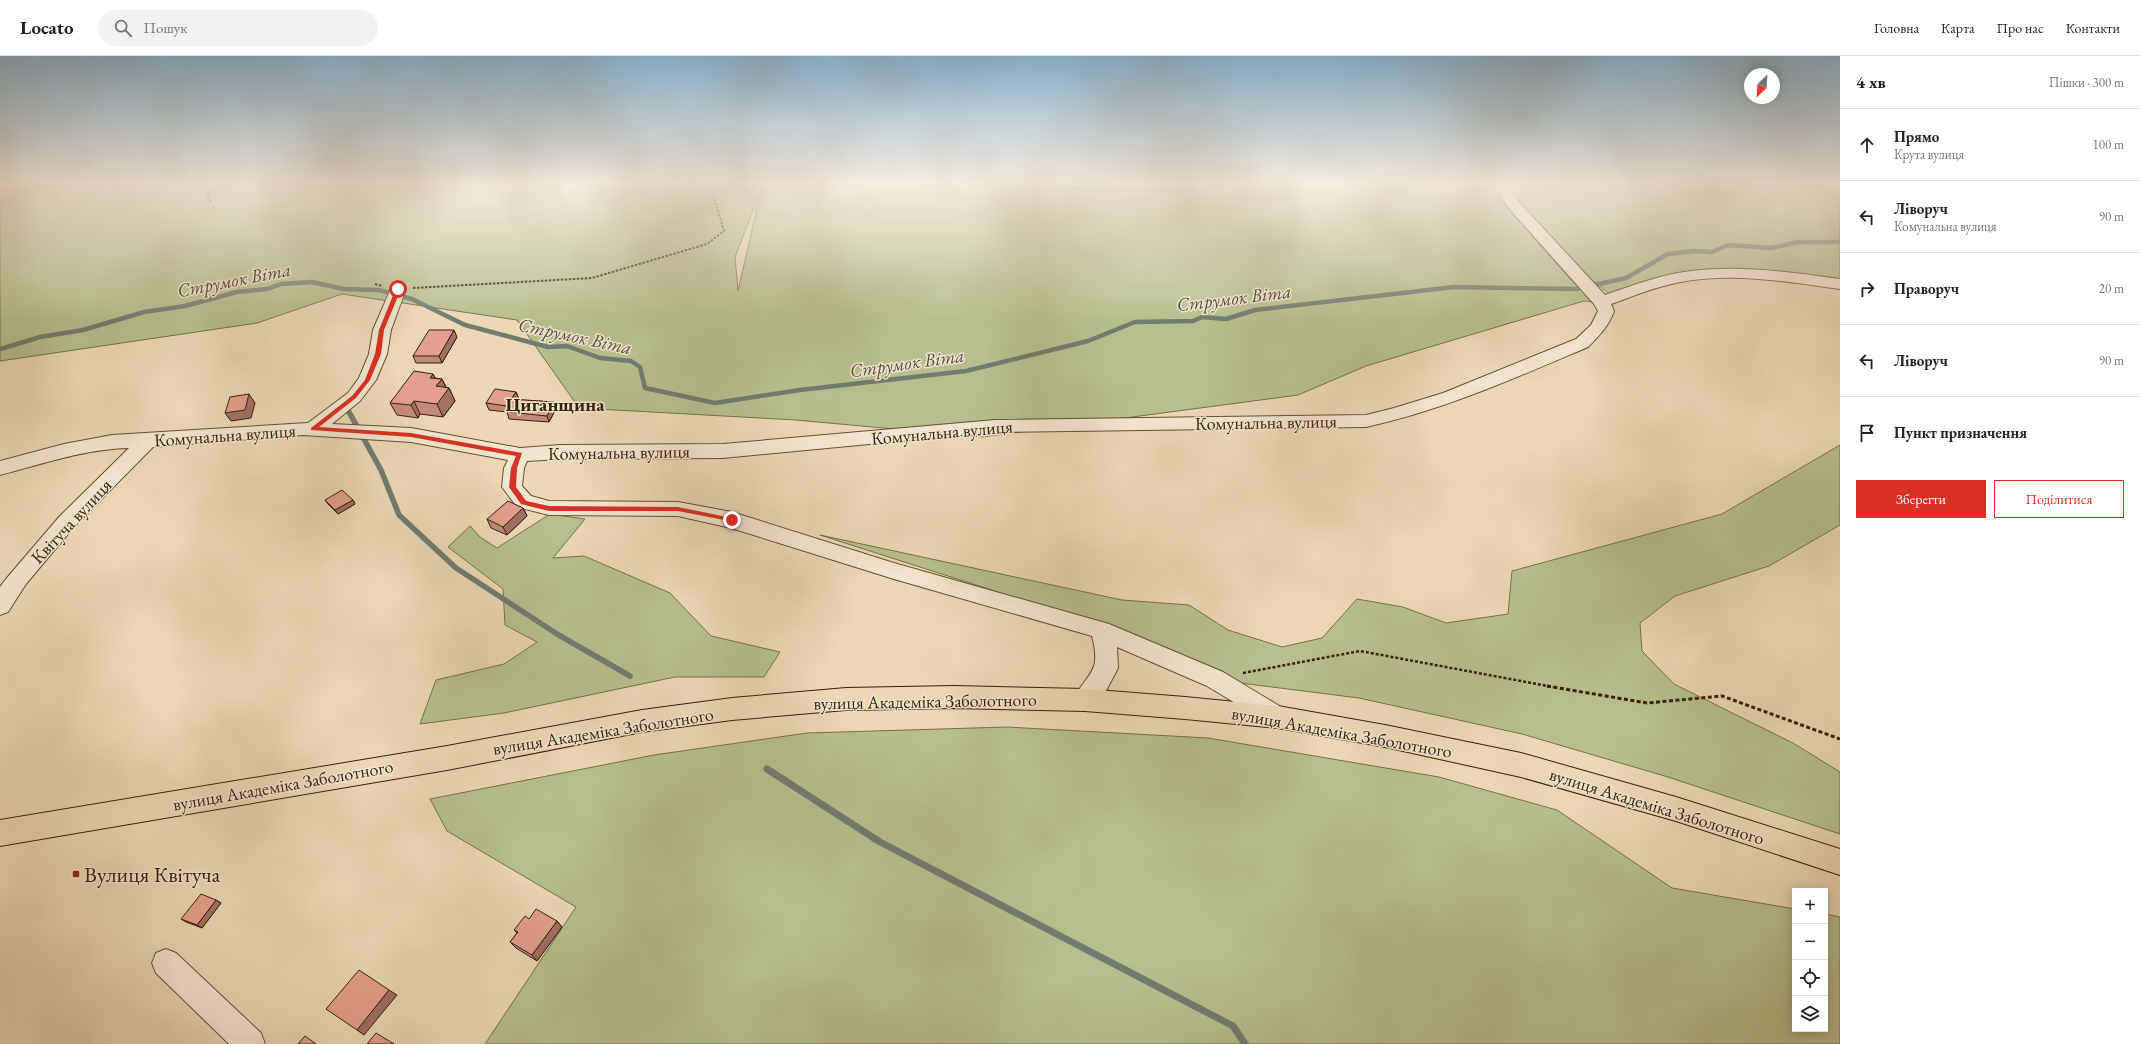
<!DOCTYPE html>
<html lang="uk">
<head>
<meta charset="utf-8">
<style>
	:root { --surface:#fff; --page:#f2f2f2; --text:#222; --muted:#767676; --line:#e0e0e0; --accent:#d93025 }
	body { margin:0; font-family:"EB Garamond",serif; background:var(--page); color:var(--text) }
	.controls { position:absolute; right:12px; bottom:12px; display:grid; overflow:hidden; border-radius:0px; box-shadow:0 2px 10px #0003 }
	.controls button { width:36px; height:36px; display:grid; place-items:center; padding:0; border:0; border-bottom:1px solid var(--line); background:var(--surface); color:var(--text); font:20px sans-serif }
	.compass { position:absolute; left:1744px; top:12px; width:36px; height:36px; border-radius:50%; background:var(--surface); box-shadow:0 2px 10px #0003; rotate:205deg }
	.stop { position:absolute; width:12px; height:12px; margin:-9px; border:3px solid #d93025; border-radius:50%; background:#fff }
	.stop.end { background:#d93025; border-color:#fff; box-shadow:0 1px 4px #0008 }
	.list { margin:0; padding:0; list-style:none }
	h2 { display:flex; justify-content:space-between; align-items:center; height:52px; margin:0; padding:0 16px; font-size:17px }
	h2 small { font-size:13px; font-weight:400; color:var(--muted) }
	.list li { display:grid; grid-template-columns:26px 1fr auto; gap:12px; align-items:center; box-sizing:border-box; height:72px; padding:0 16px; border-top:1px solid var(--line) }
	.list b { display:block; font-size:15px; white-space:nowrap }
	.list p { margin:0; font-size:13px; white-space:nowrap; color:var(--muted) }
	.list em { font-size:13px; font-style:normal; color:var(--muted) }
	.actions { display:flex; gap:8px; padding:12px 16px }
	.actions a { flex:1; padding:9px 0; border:1px solid var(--accent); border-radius:0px; text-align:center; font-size:14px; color:var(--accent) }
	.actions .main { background:var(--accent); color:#fff }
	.icon { flex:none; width:22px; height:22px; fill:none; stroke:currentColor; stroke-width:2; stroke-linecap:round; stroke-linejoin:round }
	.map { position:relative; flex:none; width:1840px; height:988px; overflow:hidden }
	header { display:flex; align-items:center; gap:24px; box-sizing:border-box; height:56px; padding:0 20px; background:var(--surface); border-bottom:1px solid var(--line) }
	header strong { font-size:19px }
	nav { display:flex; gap:22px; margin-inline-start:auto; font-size:14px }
	.search { width:280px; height:36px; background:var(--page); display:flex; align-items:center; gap:10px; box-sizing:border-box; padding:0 14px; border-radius:22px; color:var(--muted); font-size:15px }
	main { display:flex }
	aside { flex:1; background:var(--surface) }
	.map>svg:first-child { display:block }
</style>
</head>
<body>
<header>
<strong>Locato</strong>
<div class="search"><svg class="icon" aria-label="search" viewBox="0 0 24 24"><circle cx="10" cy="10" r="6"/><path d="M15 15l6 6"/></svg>Пошук</div>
<nav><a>Головна</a><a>Карта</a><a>Про нас</a><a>Контакти</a></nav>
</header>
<main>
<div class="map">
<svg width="1840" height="988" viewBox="0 0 1840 988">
	<rect width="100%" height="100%" fill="#ecd8b6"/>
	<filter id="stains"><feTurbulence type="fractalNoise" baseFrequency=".005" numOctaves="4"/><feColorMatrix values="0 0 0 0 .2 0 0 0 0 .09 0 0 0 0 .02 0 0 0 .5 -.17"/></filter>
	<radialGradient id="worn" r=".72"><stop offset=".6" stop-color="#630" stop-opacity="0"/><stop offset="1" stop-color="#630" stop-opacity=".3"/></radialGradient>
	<path fill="#b7bf8e" stroke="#76704a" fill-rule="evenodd" d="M 0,126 L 1494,126 L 1501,145 L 1572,225 L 1594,246 L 1584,245 L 1366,310 L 1298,339 L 982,381 L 796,364 L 579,352 L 517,264 L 342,238 L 257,267 L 0,305 ZM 762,131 L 738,235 L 735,201 Z
		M 1522,126 L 1840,126 L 1840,228 L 1694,219 L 1610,238 L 1593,225 L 1519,146 Z
		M 1840,389 L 1840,469 L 1769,510 L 1675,540 L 1640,567 L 1642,595 L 1674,628 L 1793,687 L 1840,716 L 1840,778 L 1668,721 L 1522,678 L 1359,642 L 1240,627 L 1051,553 L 820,479 L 1122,544 L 1189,549 L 1228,574 L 1282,591 L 1322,582 L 1357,543 L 1403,551 L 1446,567 L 1508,558 L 1512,515 L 1722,458 Z
		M 550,458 L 585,463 L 553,502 L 584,500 L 670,537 L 711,580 L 780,596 L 764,621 L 675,621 L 504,657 L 420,668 L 436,624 L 504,608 L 537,586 L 505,569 L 503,533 L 448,491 L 470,470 L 480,481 L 497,492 Z
		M 1007,671 L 1208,682 L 1439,721 L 1557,754 L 1672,832 L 1795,853 L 1795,973 L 1825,973 L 1825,858 L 1840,861 L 1840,988 L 485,988 L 576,851 L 447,775 L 430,743 L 654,699 L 807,677 Z"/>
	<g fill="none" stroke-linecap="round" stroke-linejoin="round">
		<path stroke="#717c6e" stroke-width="4.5" d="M 0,293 L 40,281 L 83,274 L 144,256 L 185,250 L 237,236 L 267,233 L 281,228 L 312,226 L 344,233 L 379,234 L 412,243 L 465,269 L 548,291 L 567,290 L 600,302 L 631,305 L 640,311 L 645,332 L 715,347 L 800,334 L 966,315 L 1088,285 L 1135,266 L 1193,265 L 1202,261 L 1226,263 L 1255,254 L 1454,231 L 1576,233 L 1626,222 L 1668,198 L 1694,195 L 1712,196 L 1728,189 L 1771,192 L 1798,186 L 1840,186"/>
		<path stroke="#717c6e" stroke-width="5.5" d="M 349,356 L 381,414 L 399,459 L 456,512 L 557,578 L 630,620"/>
		<path stroke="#717c6e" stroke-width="7" d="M 767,713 L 880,786 L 1233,970 L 1245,988"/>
		<g stroke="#634e32" stroke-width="2">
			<path id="minor" d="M 1492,126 L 1507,126 L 1518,145 L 1605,239 C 1631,230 1657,220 1684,216 C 1736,208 1789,216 1840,223 L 1840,233 C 1789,226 1733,216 1681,226 C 1657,230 1634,240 1611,248 L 1614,255 C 1609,270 1599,280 1588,291 C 1515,322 1444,354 1366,371 L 995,376 L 723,402 L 561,403 L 527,405 L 524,412 L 522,430 L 531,440 L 549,445 L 678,446 L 732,456 L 894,507 L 1109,568 L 1223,616 L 1286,654 L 1290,661 L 1286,668 L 1278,671 L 1270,668 L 1207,630 L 1117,591 L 1118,612 L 1107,633 L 1093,651 L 1085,654 L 1077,651 L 1073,644 C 1087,616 1102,618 1092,580 L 894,523 L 731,472 L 678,460 L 549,459 L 517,451 L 502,431 L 504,412 L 508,404 L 411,386 L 303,379 L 153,391 L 73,472 L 26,528 L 8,556 L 0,559 L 0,531 L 6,523 L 59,461 L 129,392 C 85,393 42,408 0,419 L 0,405 L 64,388 L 112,379 L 308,367 L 348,337 L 359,322 L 369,298 L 373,274 L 392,230 L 404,230 L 406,233 L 391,274 L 387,298 L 376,324 L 360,345 L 332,368 L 411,372 L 520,392 L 561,389 L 723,388 L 995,364 L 1366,359 L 1394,352 L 1443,337 L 1576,283 L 1591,269 L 1598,255 L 1594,248 L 1507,150 Z
				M 166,893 L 176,897 L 261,977 L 265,988 L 229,988 L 156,917 L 152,907 L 156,897 Z"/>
		</g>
		<g stroke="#352006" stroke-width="2">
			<path id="highway" d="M 954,630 L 1085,633 L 1185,641 L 1278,650 L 1385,669 L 1521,697 L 1676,741 L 1840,793 L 1840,819 L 1676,765 L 1521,721 L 1385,691 L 1278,672 L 1185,663 L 1085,655 L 954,652 L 846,654 L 732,664 L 642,676 L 447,714 L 0,790 L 0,764 L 447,690 L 642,654 L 732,642 L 846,632 Z"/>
		</g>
		<path stroke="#352006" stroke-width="2" stroke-dasharray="2.5 1.5" stroke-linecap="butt" d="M 945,126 L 1087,133 L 1186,134 L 1238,126
			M 211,146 L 207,139 L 214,133 L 216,126
			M 375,228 L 382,230
			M 413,232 L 592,222 L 707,188 L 724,175 L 710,129 L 712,126"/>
		<path stroke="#352006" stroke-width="2.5" stroke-dasharray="3 2" stroke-linecap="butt" d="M 1243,617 L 1360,595 L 1553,631"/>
		<path stroke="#352006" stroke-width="3" stroke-dasharray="4 2.5" stroke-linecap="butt" d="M 1547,630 L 1647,647 L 1722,640 L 1840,683"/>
		<use href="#minor" fill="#f3e6d0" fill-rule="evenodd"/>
		<use href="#highway" fill="#ecd8b6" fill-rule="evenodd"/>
	</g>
	<path fill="#c48a79" stroke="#352006" d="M 457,281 L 442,307 L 416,307 L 413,300 Z
		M 433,318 L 435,322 L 442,323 L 446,331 L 449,332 L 455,345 L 443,361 L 420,358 L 418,362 L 397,359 L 390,347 Z
		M 516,336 L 519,343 L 518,344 L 554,346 L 556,353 L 549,366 L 509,363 L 507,356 L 489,354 L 486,347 Z
		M 325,444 L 353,444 L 355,448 L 338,458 L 328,448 Z
		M 523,452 L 527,460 L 507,479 L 491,472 L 487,463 Z
		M 216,844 L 221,847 L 202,872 L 186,866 L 181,863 Z
		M 529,863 L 557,865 L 562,871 L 537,905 L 516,892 L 510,886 L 517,877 L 514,874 Z"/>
	<path fill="#a07063" stroke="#352006" d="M 454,274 L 457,281 L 442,307 L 439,300 Z
		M 433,318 L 438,328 L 442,323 L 447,334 L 449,332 L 455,345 L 443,361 L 437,348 L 430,322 Z
		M 516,336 L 519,343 L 514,350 L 511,343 Z
		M 249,338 L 255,347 L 251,362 L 231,365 L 225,357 Z
		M 414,345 L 420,358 L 418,362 L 411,349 Z
		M 554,346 L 556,353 L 549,366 L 547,360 Z
		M 353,444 L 355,448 L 338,458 L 335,454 Z
		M 523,452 L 527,460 L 507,479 L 503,471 Z
		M 216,844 L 221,847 L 202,872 L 197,869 Z
		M 557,865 L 562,871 L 537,905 L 532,899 Z
		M 389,934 L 397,939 L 364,979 L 357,974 Z"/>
	<path fill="#e4a08d" stroke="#352006" d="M 429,274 L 454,274 L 439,300 L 413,300 Z
		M 414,315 L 433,318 L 430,322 L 442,323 L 436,330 L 449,332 L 437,348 L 414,345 L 411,349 L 390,347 Z
		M 495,333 L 516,336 L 511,343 L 554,346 L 547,360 L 507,356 L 507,350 L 486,347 Z
		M 249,338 L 245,354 L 225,357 L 230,341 Z
		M 342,434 L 353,444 L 335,454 L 325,444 Z
		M 508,445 L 523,452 L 503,471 L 487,463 Z
		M 201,838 L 216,844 L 197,869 L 181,863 Z
		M 536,853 L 557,865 L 532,899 L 510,886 L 518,876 L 514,874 L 525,860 L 529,863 Z
		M 359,914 L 389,934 L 357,974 L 326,953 Z
		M 376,977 L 394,988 L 367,988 Z
		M 305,980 L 316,988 L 298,988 Z"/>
	<linearGradient id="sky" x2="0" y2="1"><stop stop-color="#88b6d3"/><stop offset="0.48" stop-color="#f6edde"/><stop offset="1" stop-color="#f6edde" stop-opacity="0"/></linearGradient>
	<rect width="1840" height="265" fill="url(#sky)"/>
	<path fill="#d93025" d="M 396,232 L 401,233 L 384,274 L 381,298 L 370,324 L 356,342 L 319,371 L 411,377 L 522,397 L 517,412 L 516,431 L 526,445 L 549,450 L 678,451 L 732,462 L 735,464 L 734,466 L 678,455 L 549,455 L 521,448 L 509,431 L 511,412 L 516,400 L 411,381 L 311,374 L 311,372 L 352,340 L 365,324 L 375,298 L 379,274 Z"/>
	<rect fill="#8f2418" stroke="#f3e6d0" stroke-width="1.5" x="72" y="814" width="8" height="8" rx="2"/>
	<g text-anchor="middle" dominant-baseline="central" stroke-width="3" stroke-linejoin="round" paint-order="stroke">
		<g font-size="18" fill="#352006" stroke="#f3e6d0">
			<text transform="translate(1266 366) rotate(-1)">Комунальна вулиця</text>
			<text transform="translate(942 376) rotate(-5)">Комунальна вулиця</text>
			<text transform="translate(225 379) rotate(-4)">Комунальна вулиця</text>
			<text transform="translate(619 396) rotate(-1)">Комунальна вулиця</text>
			<text transform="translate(71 465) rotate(-47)">Квітуча вулиця</text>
			<text transform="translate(925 645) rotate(-1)">вулиця Академіка Заболотного</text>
			<text transform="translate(603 675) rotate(-9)">вулиця Академіка Заболотного</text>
			<text transform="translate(1342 676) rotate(10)">вулиця Академіка Заболотного</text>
			<text transform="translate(283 729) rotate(-10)">вулиця Академіка Заболотного</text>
			<text transform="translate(1657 750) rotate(17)">вулиця Академіка Заболотного</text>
		</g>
		<g font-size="19" font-style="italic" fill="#534e3a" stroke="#f3e6d0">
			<text transform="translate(234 224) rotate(-11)">Струмок Віта</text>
			<text transform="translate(1234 242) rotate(-7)">Струмок Віта</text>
			<text transform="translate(575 280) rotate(12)">Струмок Віта</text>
			<text transform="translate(907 307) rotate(-8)">Струмок Віта</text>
		</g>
		<g font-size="19" font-weight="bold" fill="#352006" stroke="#f3e6d0">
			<text x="555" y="348">Циганщина</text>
		</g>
		<g font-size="22" fill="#352006" stroke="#f3e6d0" text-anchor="start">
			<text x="84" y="818">Вулиця Квітуча</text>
		</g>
	</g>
	<rect width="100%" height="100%" filter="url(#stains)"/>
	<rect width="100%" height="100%" fill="url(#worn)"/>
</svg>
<div class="controls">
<button>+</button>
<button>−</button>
<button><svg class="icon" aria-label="locate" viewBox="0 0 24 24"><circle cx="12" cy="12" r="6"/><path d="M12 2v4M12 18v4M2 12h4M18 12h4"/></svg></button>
<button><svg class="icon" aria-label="layers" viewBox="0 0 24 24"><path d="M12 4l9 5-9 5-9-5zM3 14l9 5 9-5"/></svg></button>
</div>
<svg class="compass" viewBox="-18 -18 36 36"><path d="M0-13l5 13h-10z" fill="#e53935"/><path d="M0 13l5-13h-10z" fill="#767676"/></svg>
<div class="stop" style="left:398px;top:233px"></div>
<div class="stop end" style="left:732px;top:464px"></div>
</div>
<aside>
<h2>4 хв<small>Пішки · 300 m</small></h2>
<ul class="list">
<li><svg class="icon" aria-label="ahead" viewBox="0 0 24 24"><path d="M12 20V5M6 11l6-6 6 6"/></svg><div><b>Прямо</b><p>Крута вулиця</p></div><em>100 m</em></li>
<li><svg class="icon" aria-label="left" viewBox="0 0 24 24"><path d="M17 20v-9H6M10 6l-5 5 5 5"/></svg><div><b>Ліворуч</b><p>Комунальна вулиця</p></div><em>90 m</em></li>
<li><svg class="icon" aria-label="right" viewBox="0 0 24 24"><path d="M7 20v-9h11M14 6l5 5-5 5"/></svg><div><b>Праворуч</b></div><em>20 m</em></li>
<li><svg class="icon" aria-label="left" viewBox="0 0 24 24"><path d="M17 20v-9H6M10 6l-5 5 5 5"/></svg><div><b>Ліворуч</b></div><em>90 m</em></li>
<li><svg class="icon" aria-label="arrive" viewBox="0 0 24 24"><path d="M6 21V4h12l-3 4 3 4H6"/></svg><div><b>Пункт призначення</b></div></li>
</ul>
<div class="actions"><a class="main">Зберегти</a><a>Поділитися</a></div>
</aside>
</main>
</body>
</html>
